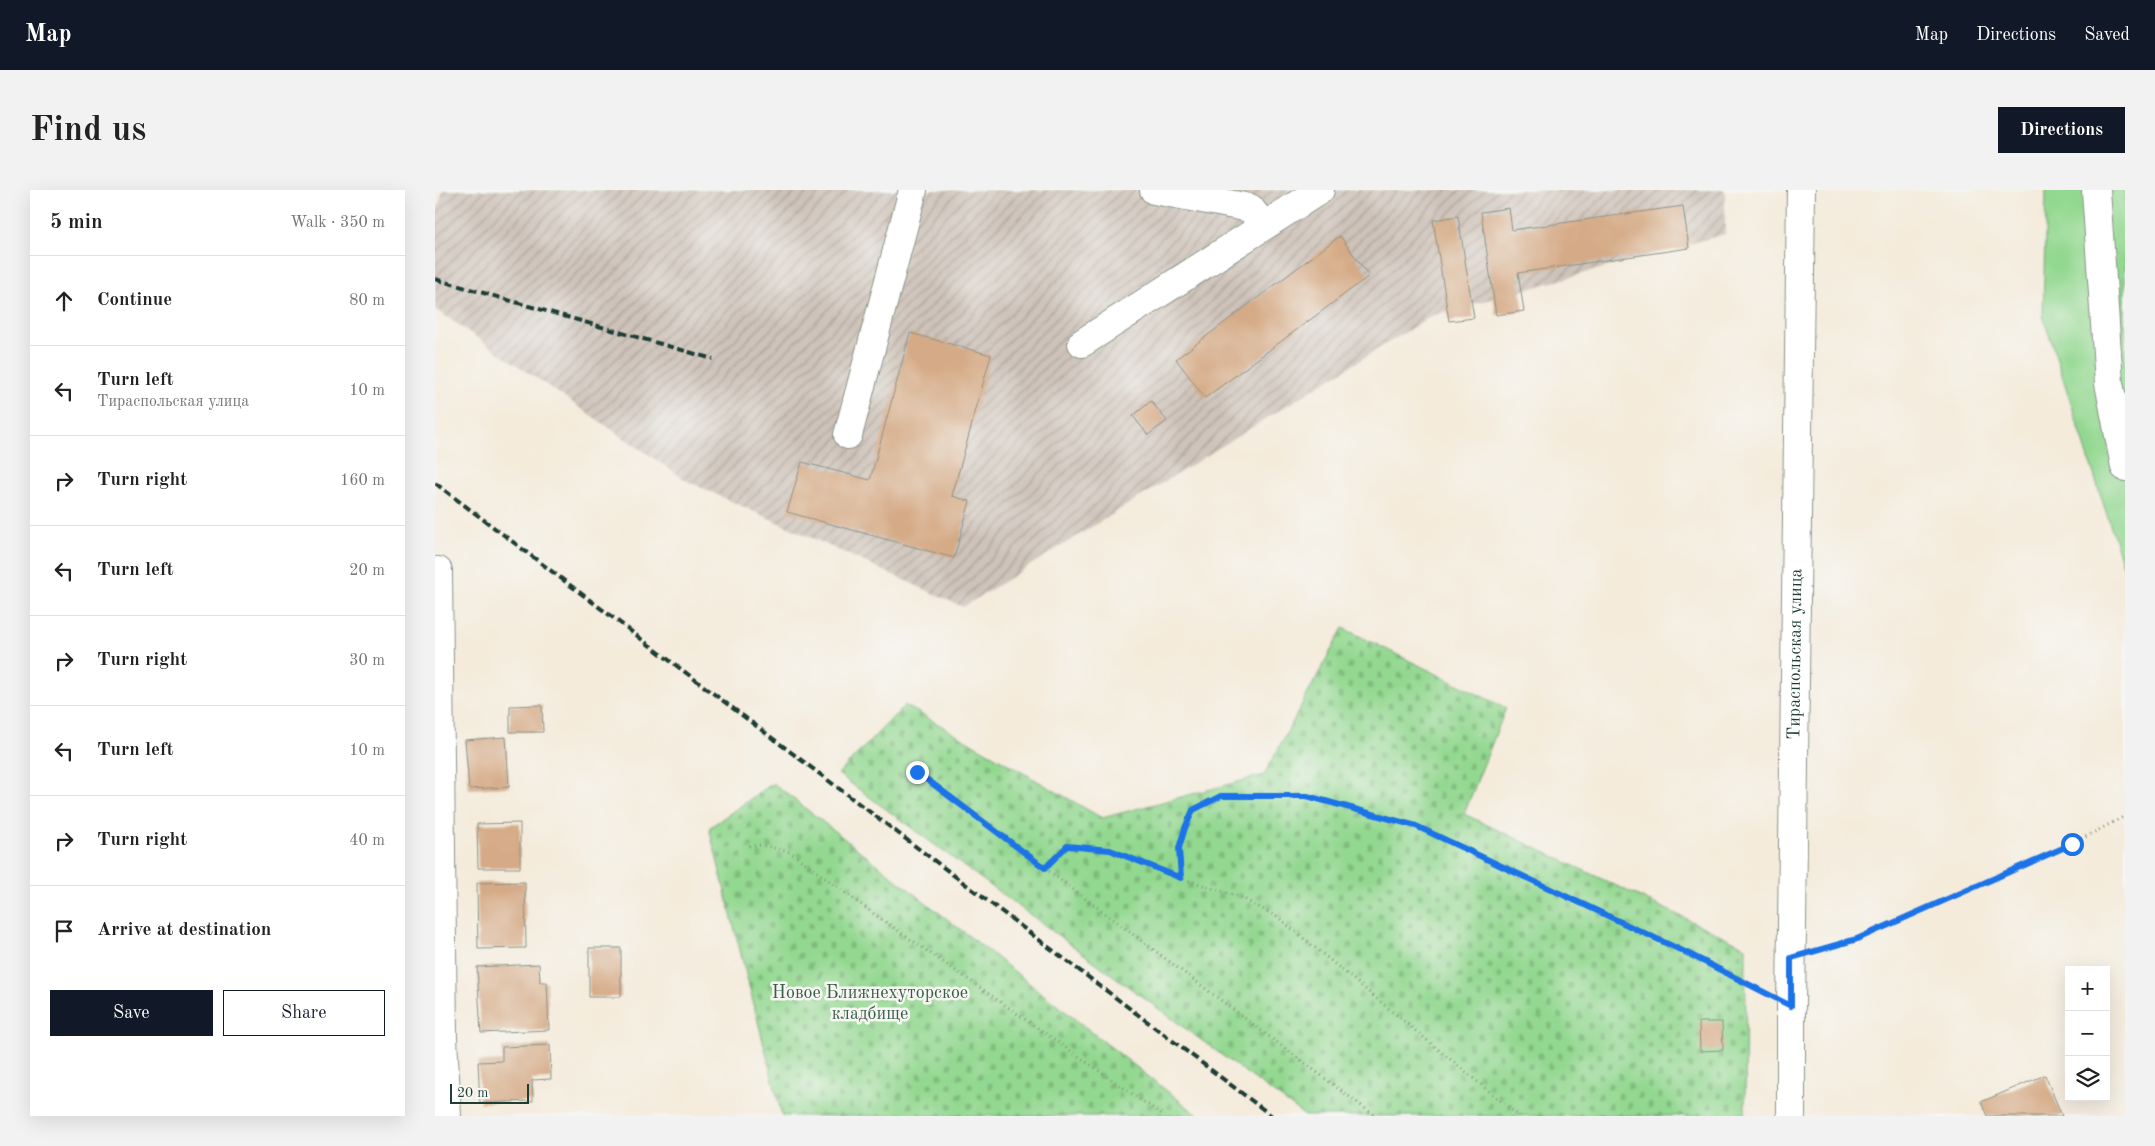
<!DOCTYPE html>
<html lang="en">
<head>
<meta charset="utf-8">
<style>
	:root { --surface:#fff; --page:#f2f2f2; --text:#222; --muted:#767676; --line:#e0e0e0; --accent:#111827 }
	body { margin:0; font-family:"Old Standard TT",serif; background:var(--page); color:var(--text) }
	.controls { position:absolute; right:15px; bottom:15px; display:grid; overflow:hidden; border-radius:0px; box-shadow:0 5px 20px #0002 }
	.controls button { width:45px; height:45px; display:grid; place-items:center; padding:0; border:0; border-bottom:1px solid var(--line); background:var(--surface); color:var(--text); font:25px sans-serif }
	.scale { position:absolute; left:15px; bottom:12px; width:79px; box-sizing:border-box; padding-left:5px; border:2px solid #1f3d34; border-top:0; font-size:14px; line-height:18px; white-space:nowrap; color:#1f3d34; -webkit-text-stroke:4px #f6f6f2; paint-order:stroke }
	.stop { position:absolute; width:15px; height:15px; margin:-11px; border:4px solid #1a73e8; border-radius:50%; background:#fff }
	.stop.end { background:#1a73e8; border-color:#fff; box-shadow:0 1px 5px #0008 }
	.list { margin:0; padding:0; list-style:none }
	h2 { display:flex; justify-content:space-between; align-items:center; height:65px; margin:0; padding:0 20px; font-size:21px }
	h2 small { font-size:16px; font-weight:400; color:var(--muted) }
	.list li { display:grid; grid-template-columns:32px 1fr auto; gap:15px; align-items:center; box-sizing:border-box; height:90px; padding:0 20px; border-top:1px solid var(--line) }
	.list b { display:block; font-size:19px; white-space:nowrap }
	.list p { margin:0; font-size:16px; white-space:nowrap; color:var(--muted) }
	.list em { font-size:16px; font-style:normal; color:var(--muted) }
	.actions { display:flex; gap:10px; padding:15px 20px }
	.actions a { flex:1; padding:11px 0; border:1px solid var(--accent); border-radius:0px; text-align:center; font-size:18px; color:var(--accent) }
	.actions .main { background:var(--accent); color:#fff }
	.icon { flex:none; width:28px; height:28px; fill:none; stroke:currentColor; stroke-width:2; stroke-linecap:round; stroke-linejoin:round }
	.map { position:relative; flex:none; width:1690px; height:926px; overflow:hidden; border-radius:0px }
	header { display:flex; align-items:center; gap:30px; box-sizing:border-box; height:70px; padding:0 25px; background:var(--accent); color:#fff }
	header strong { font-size:24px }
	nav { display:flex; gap:28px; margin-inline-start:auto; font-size:18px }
	.intro { display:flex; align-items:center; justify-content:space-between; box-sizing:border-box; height:120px; padding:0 30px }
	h1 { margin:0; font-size:35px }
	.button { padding:12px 22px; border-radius:0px; background:var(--accent); color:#fff; font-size:18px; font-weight:700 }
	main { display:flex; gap:30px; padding:0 30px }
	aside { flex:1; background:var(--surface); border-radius:0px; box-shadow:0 5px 20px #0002 }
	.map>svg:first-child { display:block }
</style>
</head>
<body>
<header>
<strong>Map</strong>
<nav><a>Map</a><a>Directions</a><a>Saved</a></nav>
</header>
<div class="intro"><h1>Find us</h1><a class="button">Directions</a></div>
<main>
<aside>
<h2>5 min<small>Walk · 350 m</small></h2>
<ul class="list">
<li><svg class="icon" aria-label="ahead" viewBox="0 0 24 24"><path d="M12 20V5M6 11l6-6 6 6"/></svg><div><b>Continue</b></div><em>80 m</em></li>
<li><svg class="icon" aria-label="left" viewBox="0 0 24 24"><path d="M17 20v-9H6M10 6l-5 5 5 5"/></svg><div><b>Turn left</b><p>Тираспольская улица</p></div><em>10 m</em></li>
<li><svg class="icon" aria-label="right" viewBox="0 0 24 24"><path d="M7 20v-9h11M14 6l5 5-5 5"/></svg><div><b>Turn right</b></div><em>160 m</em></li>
<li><svg class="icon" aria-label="left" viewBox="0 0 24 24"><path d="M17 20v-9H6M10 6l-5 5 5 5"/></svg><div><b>Turn left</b></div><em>20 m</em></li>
<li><svg class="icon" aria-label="right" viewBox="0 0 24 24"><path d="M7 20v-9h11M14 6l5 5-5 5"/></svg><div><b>Turn right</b></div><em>30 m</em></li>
<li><svg class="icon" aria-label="left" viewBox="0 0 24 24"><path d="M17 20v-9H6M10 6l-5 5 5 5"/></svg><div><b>Turn left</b></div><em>10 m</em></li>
<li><svg class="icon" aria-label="right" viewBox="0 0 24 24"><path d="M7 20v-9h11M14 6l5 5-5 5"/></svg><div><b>Turn right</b></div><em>40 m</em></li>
<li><svg class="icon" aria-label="arrive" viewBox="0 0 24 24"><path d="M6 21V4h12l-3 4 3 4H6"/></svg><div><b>Arrive at destination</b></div></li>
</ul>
<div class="actions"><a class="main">Save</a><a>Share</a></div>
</aside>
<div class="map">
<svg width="1690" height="926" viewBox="0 0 1690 926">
	<defs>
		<pattern id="industrial-furrows" width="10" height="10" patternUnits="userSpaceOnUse" patternTransform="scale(1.25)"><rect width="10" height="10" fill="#cec2b9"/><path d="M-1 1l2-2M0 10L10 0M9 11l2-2" fill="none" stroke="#a79f97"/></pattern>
		<pattern id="cemetery-stones" width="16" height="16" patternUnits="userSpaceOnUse" patternTransform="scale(1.25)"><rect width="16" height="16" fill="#93d890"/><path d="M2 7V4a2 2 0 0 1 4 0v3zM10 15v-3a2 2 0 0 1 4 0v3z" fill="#7eba7d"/></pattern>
	</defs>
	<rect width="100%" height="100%" fill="#f6f6f2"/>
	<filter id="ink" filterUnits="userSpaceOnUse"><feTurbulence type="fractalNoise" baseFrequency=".02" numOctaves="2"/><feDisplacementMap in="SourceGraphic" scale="10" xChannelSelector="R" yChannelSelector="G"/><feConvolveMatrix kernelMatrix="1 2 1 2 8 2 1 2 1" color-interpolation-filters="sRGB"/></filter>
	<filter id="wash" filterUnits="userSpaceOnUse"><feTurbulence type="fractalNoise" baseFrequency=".0096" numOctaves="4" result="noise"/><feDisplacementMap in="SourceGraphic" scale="20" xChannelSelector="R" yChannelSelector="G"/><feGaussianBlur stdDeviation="1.12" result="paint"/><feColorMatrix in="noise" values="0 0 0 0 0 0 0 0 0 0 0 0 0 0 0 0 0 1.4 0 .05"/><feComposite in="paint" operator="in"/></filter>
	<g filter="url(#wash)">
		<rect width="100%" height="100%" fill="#f4ebdb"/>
		<path fill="url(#industrial-furrows)" d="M 8,0 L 1290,0 L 1290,44 L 996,126 L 528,417 L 252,291 L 0,119 L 0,28 Z"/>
		<path fill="url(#cemetery-stones)" stroke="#598a62" d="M 908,438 L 1071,518 L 1029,624 L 1311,757 L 1310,926 L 870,926 L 403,584 L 470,515 L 667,628 L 829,585 Z
			M 338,593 L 764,926 L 347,926 L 274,638 Z"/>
		<path fill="#93d890" stroke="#598a62" d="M 1611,0 L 1690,0 L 1690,381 L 1608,126 Z"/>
		<g id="blocks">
			<path fill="#d5aa86" d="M 1248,16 L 1254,58 L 1083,83 L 1089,121 L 1061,125 L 1046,22 L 1074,18 L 1077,40 Z
				M 1023,26 L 1039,128 L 1014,131 L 998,30 Z
				M 905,46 L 934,86 L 770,208 L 741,169 Z
				M 475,143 L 556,165 L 517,306 L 535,311 L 519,368 L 352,322 L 367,272 L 435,290 Z
				M 716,211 L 732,231 L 713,245 L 698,226 Z
				M 107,515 L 108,542 L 75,542 L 75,516 Z
				M 71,547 L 74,597 L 34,599 L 30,550 Z
				M 85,633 L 85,678 L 43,678 L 42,634 Z
				M 90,692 L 91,758 L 43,759 L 42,693 Z
				M 154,758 L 186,758 L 186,807 L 154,807 Z
				M 104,774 L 105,792 L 112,792 L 114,840 L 46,843 L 42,777 Z
				M 1264,832 L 1287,832 L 1288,860 L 1265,861 Z
				M 115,855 L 116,889 L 97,890 L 98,911 L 45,913 L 43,872 L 67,871 L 67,857 Z
				M 1610,885 L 1627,926 L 1552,926 L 1546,912 Z"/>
		</g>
	</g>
	<g filter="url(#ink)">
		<use href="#blocks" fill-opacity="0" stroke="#8a9488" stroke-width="1"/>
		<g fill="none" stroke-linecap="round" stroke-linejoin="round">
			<g stroke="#8a9488" stroke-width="30">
				<g id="minor">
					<path d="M 719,0 L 815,18 L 829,36"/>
					<path d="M 1661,0 L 1674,193 L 1690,277"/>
					<path d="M 647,153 L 885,0"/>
					<path d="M 413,245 L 478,0"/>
					<path d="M 3,381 L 8,848 L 12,926"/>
					<path id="s1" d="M 1356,926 L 1356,816 L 1366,0"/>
				</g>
			</g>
			<path stroke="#8a9488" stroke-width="3" stroke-dasharray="1 4" stroke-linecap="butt" d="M 482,582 L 940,926
				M 314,656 L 326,655 L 355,662 L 435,721 L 729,926
				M 609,678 L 632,655 L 675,660 L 746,688 L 805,707 L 844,728 L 1084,926
				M 746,688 L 744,658 L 750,638 L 758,620 L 786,606 L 872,606 L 981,636 L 1252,763 L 1330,803
				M 1384,760 L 1422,749 L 1637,654 L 1690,626"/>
			<use href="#minor" stroke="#fff" stroke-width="28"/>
			<path stroke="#1f3d34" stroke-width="4" stroke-dasharray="8 4" stroke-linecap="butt" d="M 0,89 L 278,169
				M 0,293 L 837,926"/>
		</g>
	</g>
	<g fill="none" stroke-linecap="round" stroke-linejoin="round" filter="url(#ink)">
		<path stroke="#1a73e8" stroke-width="6" d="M 482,582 L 610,678 L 632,656 L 675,660 L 746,688 L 744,658 L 750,638 L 758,620 L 786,606 L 872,606 L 981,636 L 1252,763 L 1356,816 L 1356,768 L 1422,749 L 1637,654"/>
	</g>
	<g text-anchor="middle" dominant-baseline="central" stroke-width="5" stroke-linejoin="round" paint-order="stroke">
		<g font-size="18" fill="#1f3d34" stroke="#f6f6f2">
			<text stroke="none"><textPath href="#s1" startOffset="462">Тираспольская улица</textPath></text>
		</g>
		<g font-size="18" fill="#365c46" stroke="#f6f6f2">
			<text x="435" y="803">Новое Ближнехуторское<tspan x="435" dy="21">кладбище</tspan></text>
		</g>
	</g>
</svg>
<div class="controls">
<button>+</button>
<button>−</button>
<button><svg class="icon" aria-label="layers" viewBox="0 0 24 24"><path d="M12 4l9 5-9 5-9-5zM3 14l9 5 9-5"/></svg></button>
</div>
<div class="scale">20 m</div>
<div class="stop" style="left:1637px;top:654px"></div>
<div class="stop end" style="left:482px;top:582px"></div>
</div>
</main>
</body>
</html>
